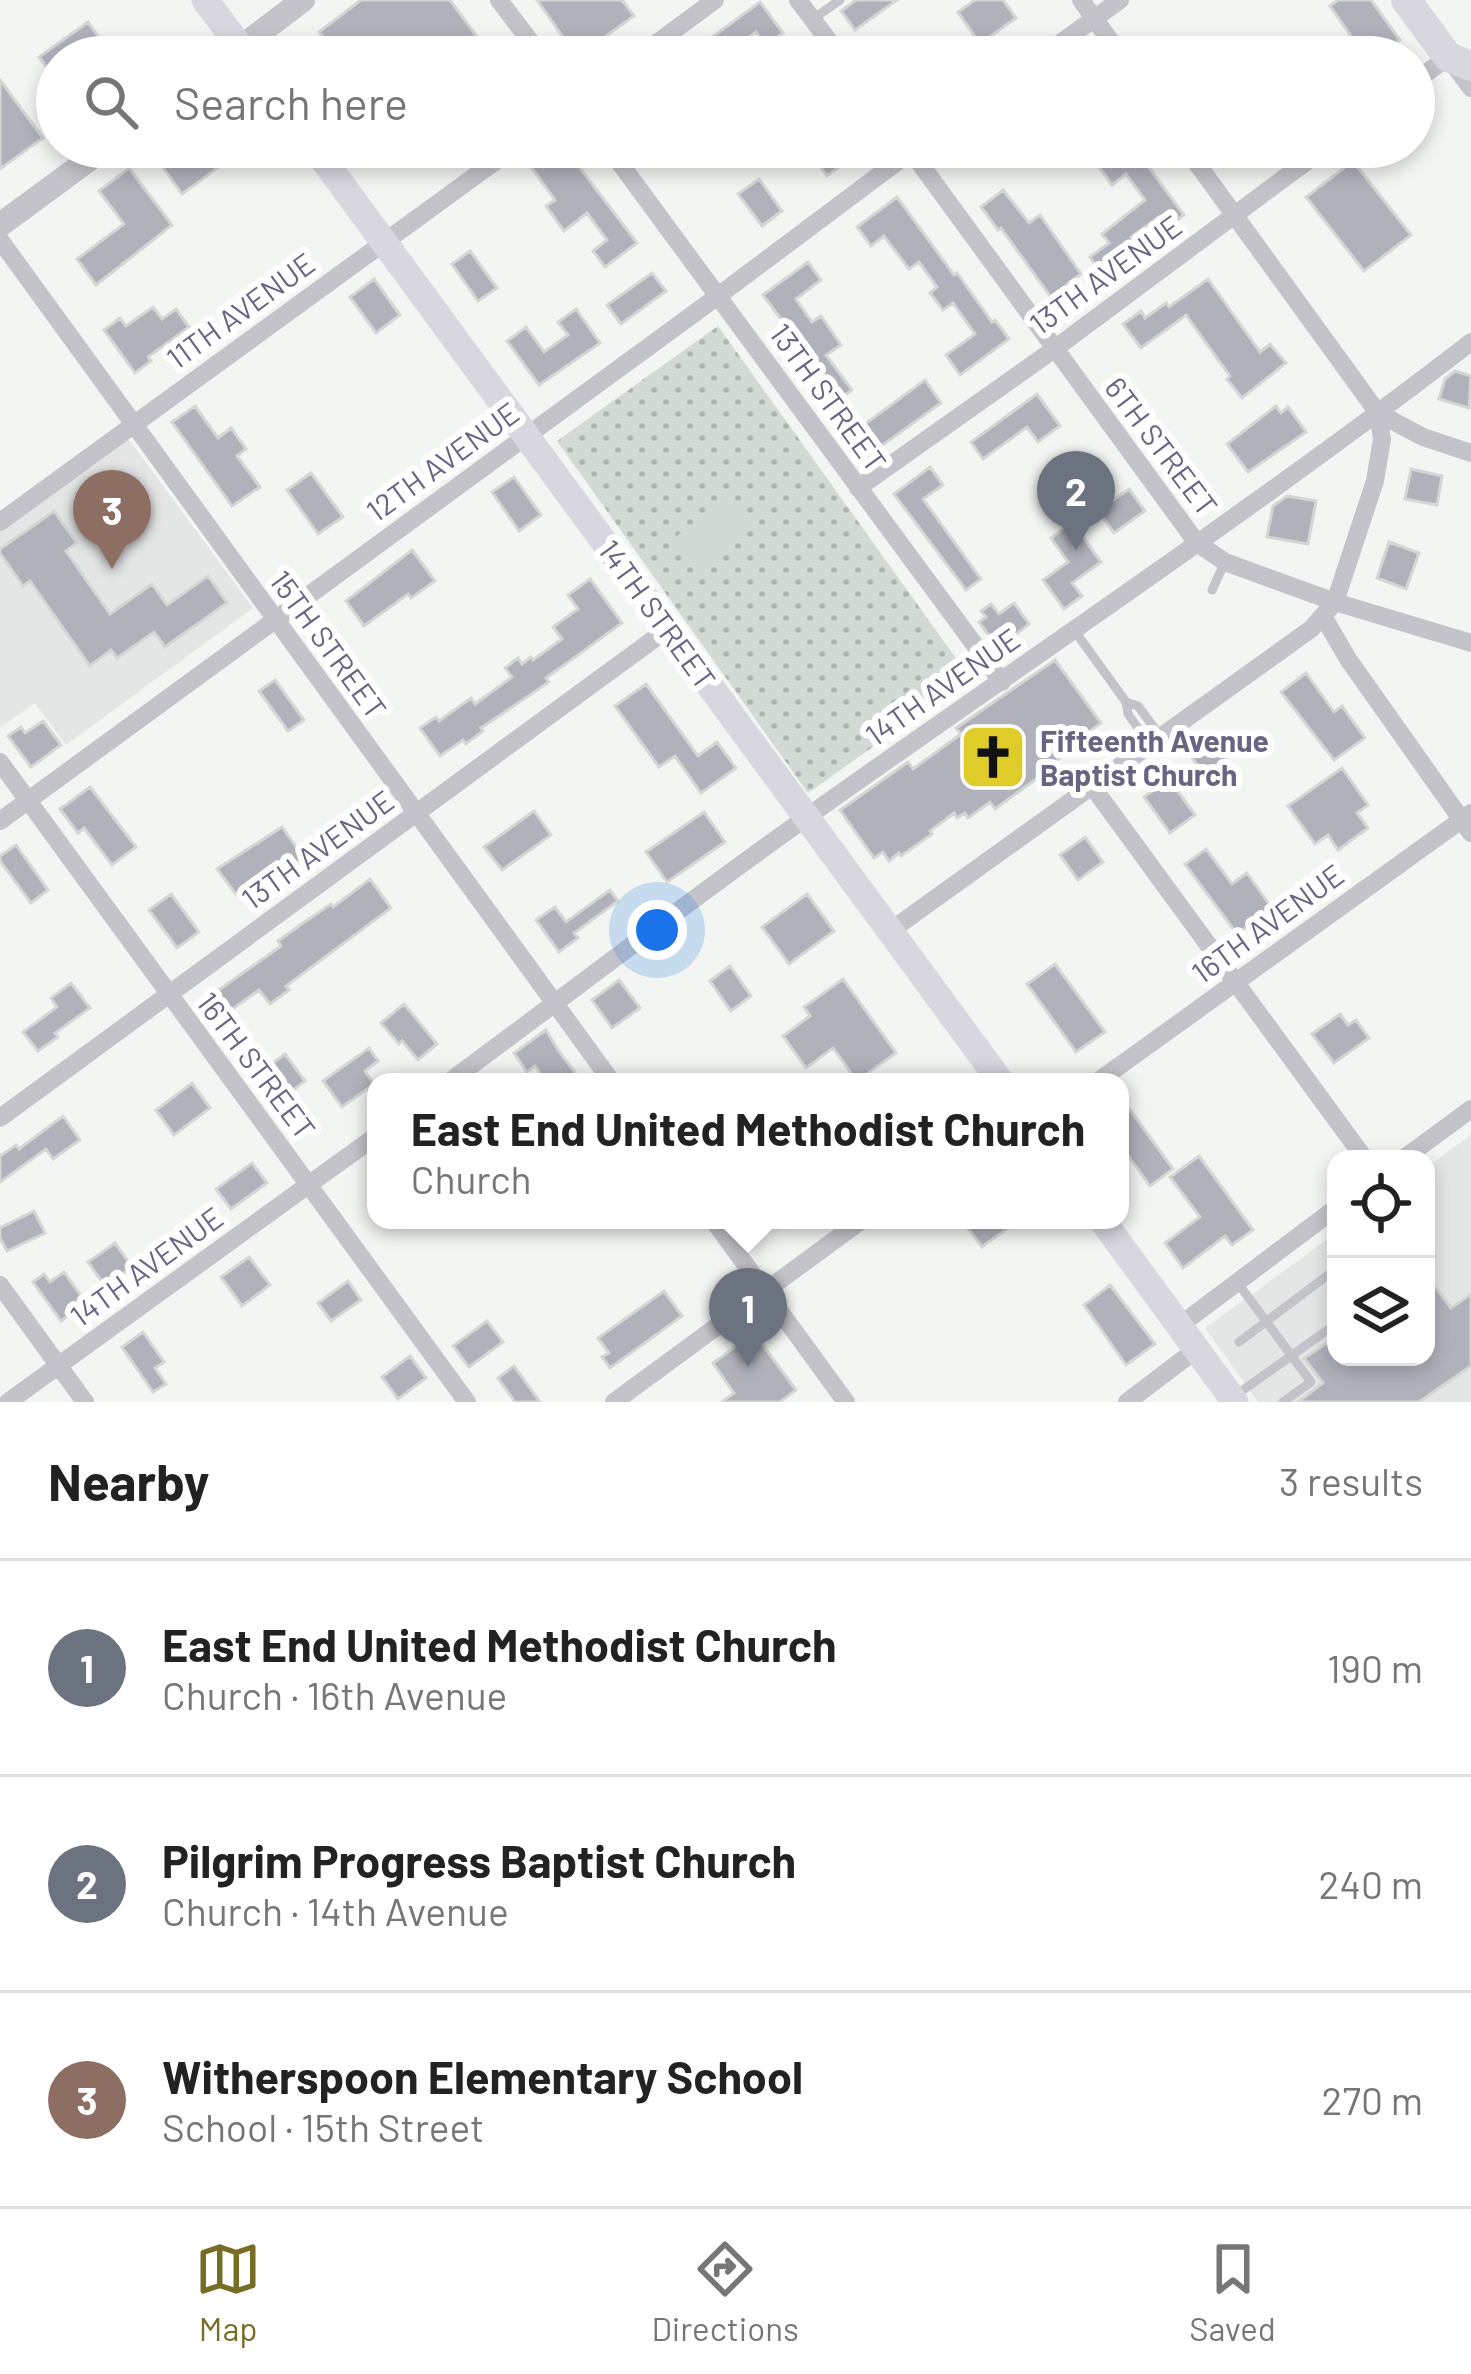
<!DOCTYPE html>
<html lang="en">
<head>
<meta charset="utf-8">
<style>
	:root { --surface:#fff; --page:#f6f6f6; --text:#222; --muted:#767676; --line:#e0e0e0; --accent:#776e25 }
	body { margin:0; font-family:Barlow,sans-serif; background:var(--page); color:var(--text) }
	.controls { position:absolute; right:36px; bottom:36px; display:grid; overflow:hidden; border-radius:24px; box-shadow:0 6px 18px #0003 }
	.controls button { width:108px; height:108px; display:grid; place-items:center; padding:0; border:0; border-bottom:3px solid var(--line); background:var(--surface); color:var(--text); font:60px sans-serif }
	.you { position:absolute; left:657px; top:930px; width:42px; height:42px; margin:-30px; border:9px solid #fff; border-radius:50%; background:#1a73e8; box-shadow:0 0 0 18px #1a73e833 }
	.badge { display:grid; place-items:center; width:78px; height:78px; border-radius:50%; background:var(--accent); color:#fff; font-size:39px; font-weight:700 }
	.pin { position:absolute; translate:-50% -99px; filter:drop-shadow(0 3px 6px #0008) }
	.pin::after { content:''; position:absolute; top:63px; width:42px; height:36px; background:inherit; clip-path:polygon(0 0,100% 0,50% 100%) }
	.popup { position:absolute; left:367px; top:1073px; width:762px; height:156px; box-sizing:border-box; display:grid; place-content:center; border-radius:24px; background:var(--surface); filter:drop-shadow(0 3px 9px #0005); font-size:39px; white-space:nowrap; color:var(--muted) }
	.popup b { font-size:45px; color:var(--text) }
	.popup::after { content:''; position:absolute; left:50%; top:100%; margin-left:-24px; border:24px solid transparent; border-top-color:var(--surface) }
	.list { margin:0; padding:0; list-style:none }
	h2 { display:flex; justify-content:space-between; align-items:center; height:156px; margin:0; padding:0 48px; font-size:51px }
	h2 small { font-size:39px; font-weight:400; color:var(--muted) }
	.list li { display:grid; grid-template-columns:78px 1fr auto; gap:36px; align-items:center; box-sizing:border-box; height:216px; padding:0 48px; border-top:3px solid var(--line) }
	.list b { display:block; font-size:45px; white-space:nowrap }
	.list p { margin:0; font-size:39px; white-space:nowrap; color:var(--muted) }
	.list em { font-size:39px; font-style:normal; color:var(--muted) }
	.icon { flex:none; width:66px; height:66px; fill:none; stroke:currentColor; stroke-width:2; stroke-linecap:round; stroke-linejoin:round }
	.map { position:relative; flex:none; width:1471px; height:1402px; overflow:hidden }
	.search { position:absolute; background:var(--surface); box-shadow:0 6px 18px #0003; left:36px; right:36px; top:36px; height:132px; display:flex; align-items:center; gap:30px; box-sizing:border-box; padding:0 42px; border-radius:66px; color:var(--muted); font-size:45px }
	.sheet { height:804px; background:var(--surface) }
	nav { display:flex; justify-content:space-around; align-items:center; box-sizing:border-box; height:168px; border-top:3px solid var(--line); background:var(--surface); font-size:33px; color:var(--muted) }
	nav a { display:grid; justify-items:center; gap:6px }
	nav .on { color:var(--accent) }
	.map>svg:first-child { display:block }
</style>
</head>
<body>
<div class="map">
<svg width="1471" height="1402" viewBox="0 0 1471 1402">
	<defs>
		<pattern id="park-dots" width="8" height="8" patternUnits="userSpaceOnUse" patternTransform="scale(3)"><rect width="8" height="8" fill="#d1dad4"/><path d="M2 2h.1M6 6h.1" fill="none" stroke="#adb4b1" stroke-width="1.8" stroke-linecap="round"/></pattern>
	</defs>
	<rect width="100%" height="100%" fill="#f3f5f2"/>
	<path fill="#e4e6e5" d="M 127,437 L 253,608 L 66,745 L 35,703 L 0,728 L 0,530 Z
		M 1471,1135 L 1471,1402 L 1258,1402 L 1205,1328 L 1336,1233 L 1336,1357 L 1426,1357 L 1426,1168 Z"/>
	<path fill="url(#park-dots)" d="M 718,326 L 970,678 L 808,793 L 557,441 Z"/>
	<path fill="#d1dad4" d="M 727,497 L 751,526 L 697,569 L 673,539 Z"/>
	<path fill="#b0b1bb" stroke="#d5d6d4" stroke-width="3" d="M 361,0 L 450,0 L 476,35 L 462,46 L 470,57 L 338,57 L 319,32 Z
		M 537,0 L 622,0 L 634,16 L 577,57 Z
		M 856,0 L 897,0 L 855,30 L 841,11 Z
		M 975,0 L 1003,0 L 1016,18 L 980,44 L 958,12 Z
		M 1338,0 L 1371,0 L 1400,40 L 1376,57 L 1366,57 L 1330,6 Z
		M 760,2 L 783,33 L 766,45 L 756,32 L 722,57 L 685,57 Z
		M 88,22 L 100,39 L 75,57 L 57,57 L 57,82 L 39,57 Z
		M 0,80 L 43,138 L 0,169 Z
		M 166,147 L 246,147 L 182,194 L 154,155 Z
		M 552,147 L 564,147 L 637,243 L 605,267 L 593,251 L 607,240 L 587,213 L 564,231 L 546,206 L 555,200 L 529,164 Z
		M 823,147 L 866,147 L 827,176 L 812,155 Z
		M 1125,147 L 1134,147 L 1184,215 L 1166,228 L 1159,217 L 1131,237 L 1139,248 L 1102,275 L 1090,257 L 1109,243 L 1102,234 L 1145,200 L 1126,174 L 1112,185 L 1099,167 Z
		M 1353,161 L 1411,235 L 1364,271 L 1306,197 Z
		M 129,168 L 172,225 L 96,285 L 77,259 L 124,224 L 99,191 Z
		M 759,179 L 782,211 L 762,226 L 738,194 Z
		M 1003,190 L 1029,223 L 1040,215 L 1081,274 L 1067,284 L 1075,294 L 1058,307 L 1001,228 L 998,230 L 981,207 Z
		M 897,197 L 954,275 L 957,273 L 992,322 L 995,320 L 1009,339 L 960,375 L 946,355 L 975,334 L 953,303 L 943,310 L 930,293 L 937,287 L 919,262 L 909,269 L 884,236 L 871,246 L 857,227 Z
		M 470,251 L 497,288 L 478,301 L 452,264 Z
		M 808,262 L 821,280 L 796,299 L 812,322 L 821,316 L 841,345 L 826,355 L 852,390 L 826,409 L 814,393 L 828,382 L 763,295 Z
		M 652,273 L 666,291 L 621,324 L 607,305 Z
		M 374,279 L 400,315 L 376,333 L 350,297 Z
		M 1208,279 L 1260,352 L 1270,344 L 1286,363 L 1242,398 L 1227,379 L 1230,376 L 1186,315 L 1141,348 L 1123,324 L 1141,311 L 1145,318 L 1166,303 L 1169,307 Z
		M 153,307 L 162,319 L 176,309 L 189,327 L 148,357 L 151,361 L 135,373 L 104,330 L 120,318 L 126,326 Z
		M 576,309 L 600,343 L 539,385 L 507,341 L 526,327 L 544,352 L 568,335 L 558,322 Z
		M 1455,371 L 1471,376 L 1469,408 L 1439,399 L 1445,379 Z
		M 925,380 L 941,403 L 866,457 L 850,435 Z
		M 1037,394 L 1060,426 L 1038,442 L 1027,427 L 983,459 L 971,442 Z
		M 195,406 L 218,438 L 231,428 L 246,449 L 237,456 L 260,487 L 232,506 L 172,422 Z
		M 1276,406 L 1281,413 L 1288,407 L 1306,432 L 1248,472 L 1227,444 Z
		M 930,467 L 943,485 L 923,499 L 981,579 L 966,590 L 894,494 Z
		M 1411,469 L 1442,476 L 1437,505 L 1405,499 Z
		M 311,473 L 343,517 L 318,534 L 287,490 Z
		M 514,477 L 541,515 L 519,531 L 492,492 Z
		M 1129,489 L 1145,511 L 1114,533 L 1098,511 Z
		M 1287,496 L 1316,501 L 1308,544 L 1267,537 L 1273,506 Z
		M 54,511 L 77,543 L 66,551 L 110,614 L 152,584 L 167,605 L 208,576 L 227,603 L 165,647 L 154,632 L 117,658 L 111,650 L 90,666 L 30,581 L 23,586 L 0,553 L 0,549 Z
		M 1072,522 L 1101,562 L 1072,583 L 1082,596 L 1064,609 L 1043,580 L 1068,562 L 1051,538 Z
		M 1389,542 L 1419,553 L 1406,589 L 1377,578 Z
		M 412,550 L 435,581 L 411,598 L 408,594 L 364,626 L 346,601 Z
		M 590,579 L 622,623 L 546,678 L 549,682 L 481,728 L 483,731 L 466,744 L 463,740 L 440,756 L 420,728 L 436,717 L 439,721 L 471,698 L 475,704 L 512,677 L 505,668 L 518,658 L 522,664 L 531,657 L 533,660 L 562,639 L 553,627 L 578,609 L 568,595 Z
		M 1014,603 L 1029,624 L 998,648 L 979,622 L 986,617 L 981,611 L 991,604 L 999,614 Z
		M 1055,660 L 1101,723 L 1056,756 L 1059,759 L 1041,772 L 1043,774 L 995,809 L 990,802 L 968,818 L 965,813 L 957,818 L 954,813 L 930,831 L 932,834 L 901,856 L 899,853 L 889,861 L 883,852 L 874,858 L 840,810 L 908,762 L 913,769 L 961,734 L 956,728 Z
		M 1306,673 L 1334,712 L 1342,706 L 1365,738 L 1334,760 L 1281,692 Z
		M 275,680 L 304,720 L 288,731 L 259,691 Z
		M 646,684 L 698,756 L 717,742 L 736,768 L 701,793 L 675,756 L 659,767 L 615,706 Z
		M 43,721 L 61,745 L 31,767 L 8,736 L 21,727 L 25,733 Z
		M 1214,742 L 1234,770 L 1213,786 L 1192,758 Z
		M 1342,768 L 1368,805 L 1357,813 L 1368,828 L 1338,850 L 1328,835 L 1315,844 L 1288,806 Z
		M 1169,779 L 1195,815 L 1170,833 L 1144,797 Z
		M 90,787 L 136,847 L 112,865 L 84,828 L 78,833 L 60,809 Z
		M 534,811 L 551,835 L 502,870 L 484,847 Z
		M 704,812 L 725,842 L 667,882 L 646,852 Z
		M 282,827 L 304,858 L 241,901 L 217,869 Z
		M 1085,837 L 1103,862 L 1078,880 L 1060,855 Z
		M 16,845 L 48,890 L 31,903 L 0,861 L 0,856 Z
		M 1206,849 L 1232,884 L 1247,873 L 1272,908 L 1237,934 L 1185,864 Z
		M 370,879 L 391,908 L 286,986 L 289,990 L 270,1004 L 259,990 L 227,1013 L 213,994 L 281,946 L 278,941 L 303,923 L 331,904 L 333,907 Z
		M 610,890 L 618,901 L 574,933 L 578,938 L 559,952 L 536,920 L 555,907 L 566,922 Z
		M 171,894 L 199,932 L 177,948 L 149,910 Z
		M 807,894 L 834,931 L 789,964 L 762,927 Z
		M 1055,964 L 1105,1032 L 1076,1052 L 1027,984 Z
		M 730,966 L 751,996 L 731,1011 L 710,981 Z
		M 843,979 L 896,1053 L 857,1081 L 833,1048 L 806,1068 L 783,1036 L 810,1016 L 804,1007 Z
		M 619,980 L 640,1008 L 612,1028 L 592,1000 Z
		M 71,983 L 90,1008 L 55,1033 L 58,1037 L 38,1051 L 23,1032 L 57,1007 L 51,998 Z
		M 404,1004 L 437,1044 L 418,1060 L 402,1041 L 399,1044 L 381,1023 Z
		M 1340,1014 L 1348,1025 L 1356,1020 L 1369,1038 L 1334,1063 L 1312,1034 Z
		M 546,1030 L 558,1050 L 582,1082 L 547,1082 L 535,1066 L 527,1072 L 514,1053 Z
		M 369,1048 L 378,1061 L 365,1071 L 374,1084 L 342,1107 L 323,1081 Z
		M 285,1054 L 305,1081 L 292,1091 L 306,1110 L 294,1119 L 280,1099 L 277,1101 L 258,1074 Z
		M 192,1083 L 210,1108 L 174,1135 L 156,1110 Z
		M 1120,1096 L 1173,1169 L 1150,1186 L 1120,1144 Z
		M 63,1116 L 80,1140 L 53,1159 L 46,1149 L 0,1182 L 0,1156 L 16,1145 L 19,1149 Z
		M 1199,1156 L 1253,1230 L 1232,1245 L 1225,1236 L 1183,1268 L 1165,1243 L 1200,1217 L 1170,1177 Z
		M 252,1163 L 267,1183 L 231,1209 L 216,1189 Z
		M 34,1211 L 45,1233 L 7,1251 L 0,1238 L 0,1228 Z
		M 962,1220 L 1019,1220 L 982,1247 Z
		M 115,1243 L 132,1267 L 105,1286 L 88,1262 Z
		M 249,1257 L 270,1285 L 242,1306 L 221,1277 Z
		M 64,1272 L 86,1303 L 61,1321 L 33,1282 L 44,1274 L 50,1282 Z
		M 1426,1274 L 1451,1308 L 1471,1294 L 1471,1366 L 1419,1402 L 1298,1402 L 1323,1383 L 1304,1358 L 1336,1337 L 1336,1357 L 1426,1357 Z
		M 348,1281 L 361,1300 L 331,1321 L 318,1303 Z
		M 1110,1285 L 1155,1344 L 1126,1365 L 1084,1305 Z
		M 664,1291 L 682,1316 L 610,1368 L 602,1357 L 609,1353 L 598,1338 Z
		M 487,1321 L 503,1342 L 469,1367 L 453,1346 Z
		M 143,1332 L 164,1362 L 155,1368 L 166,1384 L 153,1392 L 122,1347 Z
		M 754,1333 L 796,1390 L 780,1402 L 722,1402 L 734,1393 L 713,1363 Z
		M 410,1356 L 426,1378 L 398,1399 L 382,1377 Z
		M 514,1366 L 540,1402 L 515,1402 L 498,1378 Z"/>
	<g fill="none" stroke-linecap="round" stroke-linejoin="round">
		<path stroke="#c3c3c9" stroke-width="9" d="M 813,19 L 840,0
			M 1212,590 L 1225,562
			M 1074,630 L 1126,702 L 1128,714 L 1150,745
			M 1126,702 L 1138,706 L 1161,737
			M 1237,1282 L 1311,1382 L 1283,1402
			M 1239,1342 L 1336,1269
			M 1236,1395 L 1336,1324"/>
		<path stroke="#c3c3c9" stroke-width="18" d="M 499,0 L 542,57
			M 798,0 L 841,57
			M 1081,0 L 1122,57
			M 638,57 L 715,0
			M 1041,57 L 1120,0
			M 1414,82 L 1448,57 L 1471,88
			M 608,147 L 1002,682
			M 908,147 L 1197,543 L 1225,562 L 1335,602 L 1471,643
			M 1185,147 L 1378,413 L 1423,437 L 1471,453
			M 0,240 L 612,1082
			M 858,488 L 1053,350 L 1326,147
			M 0,522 L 515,147
			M 1323,616 L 1348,659 L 1471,833
			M 0,762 L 467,1402
			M 1092,786 L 1365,1159
			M 0,821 L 718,296 L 917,147
			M 890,931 L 1311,629 L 1335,602 L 1375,481 L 1382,439 L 1378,413
			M 449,1082 C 568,994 686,903 807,817 C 1029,659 1256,508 1471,342
			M 1097,1082 L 1471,813
			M 0,1118 L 669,628
			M 1403,1159 L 1471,1109
			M 713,1220 L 846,1402
			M 0,1285 L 85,1402
			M 1179,1326 L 1336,1208
			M 8,1402 L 376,1136
			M 614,1402 L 862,1220
			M 1127,1402 L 1197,1349"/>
		<path stroke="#c3c3c9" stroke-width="24" d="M 228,57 L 303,0
			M 0,225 L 106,147"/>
		<path stroke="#d8d6de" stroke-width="27" d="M 205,0 L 248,57
			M 314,147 L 1001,1082
			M 1102,1220 L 1235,1402"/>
		<path stroke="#d8d6de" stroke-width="30" d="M 1406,0 L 1448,57 L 1471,66"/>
	</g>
	<defs>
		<g id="church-square" transform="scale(3.45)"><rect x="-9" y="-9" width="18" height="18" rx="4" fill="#dfcc28" stroke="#fff"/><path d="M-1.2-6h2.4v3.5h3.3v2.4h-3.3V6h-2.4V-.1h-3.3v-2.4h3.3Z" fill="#111"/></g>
	</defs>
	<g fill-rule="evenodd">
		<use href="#church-square" x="993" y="757"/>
	</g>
	<g text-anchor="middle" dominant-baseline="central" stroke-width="12" stroke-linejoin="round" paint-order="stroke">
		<g font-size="30" fill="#686582" stroke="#fff">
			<text transform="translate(1105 274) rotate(-36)">13TH AVENUE</text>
			<text transform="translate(240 310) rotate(-36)">11TH AVENUE</text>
			<text transform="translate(829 397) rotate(54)">13TH STREET</text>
			<text transform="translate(1162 446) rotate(53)">6TH STREET</text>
			<text transform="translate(442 461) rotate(-36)">12TH AVENUE</text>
			<text transform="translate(658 614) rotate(54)">14TH STREET</text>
			<text transform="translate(329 644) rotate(54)">15TH STREET</text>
			<text transform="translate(942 686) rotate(-35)">14TH AVENUE</text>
			<text transform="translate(317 849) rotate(-36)">13TH AVENUE</text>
			<text transform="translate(1267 923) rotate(-36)">16TH AVENUE</text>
			<text transform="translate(257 1065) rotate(53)">16TH STREET</text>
			<text transform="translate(146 1266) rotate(-36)">14TH AVENUE</text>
		</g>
		<g font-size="30" font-weight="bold" fill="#686582" stroke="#fff" text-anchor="start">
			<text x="1040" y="740">Fifteenth Avenue<tspan x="1040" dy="34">Baptist Church</tspan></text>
		</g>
	</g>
</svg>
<div class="controls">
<button><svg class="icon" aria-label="locate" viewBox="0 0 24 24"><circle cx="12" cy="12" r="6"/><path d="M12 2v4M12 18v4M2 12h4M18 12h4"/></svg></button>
<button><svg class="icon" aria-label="layers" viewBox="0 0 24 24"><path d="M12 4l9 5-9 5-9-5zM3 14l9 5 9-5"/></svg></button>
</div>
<div class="you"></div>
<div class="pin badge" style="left:748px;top:1367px;background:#6b7280">1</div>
<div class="popup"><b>East End United Methodist Church</b>Church</div>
<div class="pin badge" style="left:1076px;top:550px;background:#6b7280">2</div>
<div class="pin badge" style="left:112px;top:569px;background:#8d6e63">3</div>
<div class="search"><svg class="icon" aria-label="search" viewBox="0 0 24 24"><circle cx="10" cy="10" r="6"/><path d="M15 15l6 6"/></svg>Search here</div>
</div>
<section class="sheet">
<h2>Nearby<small>3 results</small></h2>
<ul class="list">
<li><span class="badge" style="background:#6b7280">1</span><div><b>East End United Methodist Church</b><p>Church · 16th Avenue</p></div><em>190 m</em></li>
<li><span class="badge" style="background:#6b7280">2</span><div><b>Pilgrim Progress Baptist Church</b><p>Church · 14th Avenue</p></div><em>240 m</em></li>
<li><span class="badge" style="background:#8d6e63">3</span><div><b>Witherspoon Elementary School</b><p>School · 15th Street</p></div><em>270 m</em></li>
</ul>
</section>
<nav>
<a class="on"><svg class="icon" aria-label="map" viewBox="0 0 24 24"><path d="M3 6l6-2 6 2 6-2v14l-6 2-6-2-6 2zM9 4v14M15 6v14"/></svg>Map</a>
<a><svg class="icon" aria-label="directions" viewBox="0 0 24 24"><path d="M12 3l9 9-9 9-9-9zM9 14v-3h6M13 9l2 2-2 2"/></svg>Directions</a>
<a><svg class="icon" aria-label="saved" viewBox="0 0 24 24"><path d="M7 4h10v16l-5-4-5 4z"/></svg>Saved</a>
</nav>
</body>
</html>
